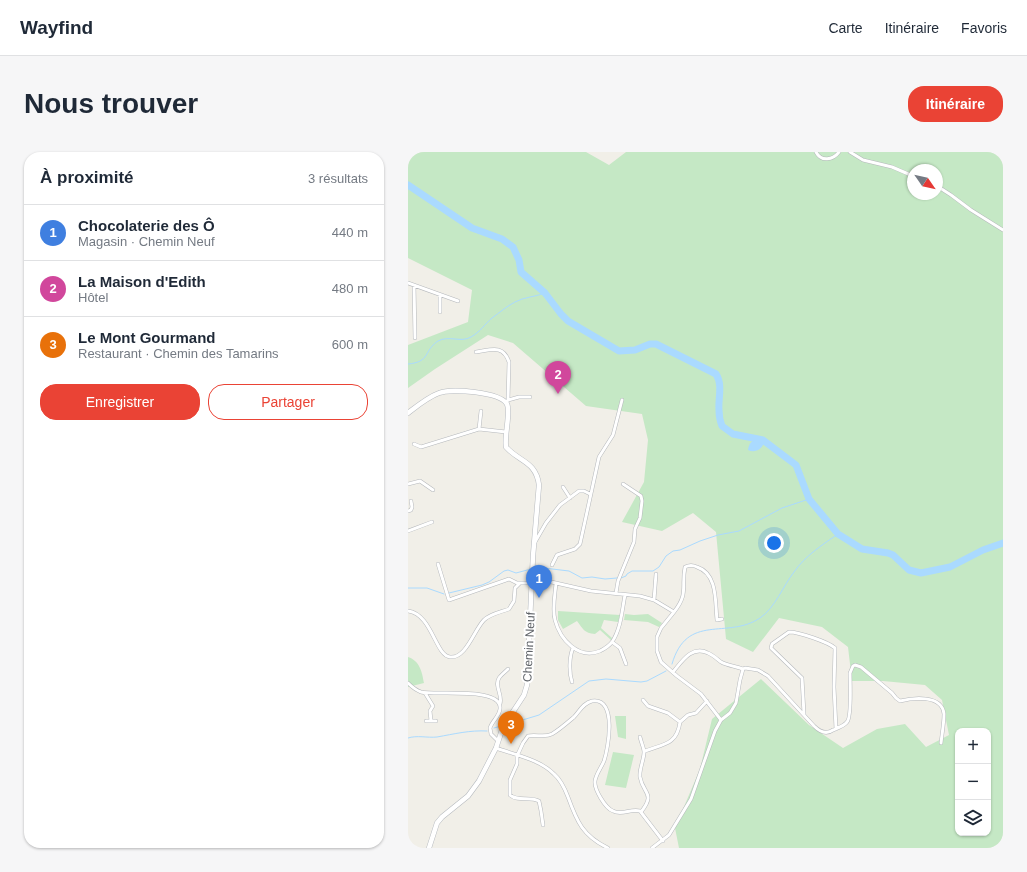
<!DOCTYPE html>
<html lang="fr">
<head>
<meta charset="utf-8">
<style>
	:root { --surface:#fff; --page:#f6f6f7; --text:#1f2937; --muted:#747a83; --line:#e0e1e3; --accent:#ea4335 }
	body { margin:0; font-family:Arial,sans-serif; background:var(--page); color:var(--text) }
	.controls { position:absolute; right:12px; bottom:12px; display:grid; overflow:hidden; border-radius:8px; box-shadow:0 1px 3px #0004 }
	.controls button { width:36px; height:36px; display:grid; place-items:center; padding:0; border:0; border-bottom:1px solid var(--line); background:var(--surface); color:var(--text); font:20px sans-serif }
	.compass { position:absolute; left:499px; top:12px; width:36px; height:36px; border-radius:50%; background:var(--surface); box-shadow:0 1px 3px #0004; rotate:124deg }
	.you { position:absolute; left:366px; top:391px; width:14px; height:14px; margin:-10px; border:3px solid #fff; border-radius:50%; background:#1a73e8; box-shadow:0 0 0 6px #1a73e833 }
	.badge { display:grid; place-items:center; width:26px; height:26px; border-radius:50%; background:var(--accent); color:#fff; font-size:13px; font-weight:700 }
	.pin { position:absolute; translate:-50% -33px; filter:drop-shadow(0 1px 2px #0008) }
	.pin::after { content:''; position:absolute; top:21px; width:14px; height:12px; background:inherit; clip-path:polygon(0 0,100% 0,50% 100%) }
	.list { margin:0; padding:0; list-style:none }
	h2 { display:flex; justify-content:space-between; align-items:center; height:52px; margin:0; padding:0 16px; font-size:17px }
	h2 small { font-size:13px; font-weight:400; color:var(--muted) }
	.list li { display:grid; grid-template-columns:26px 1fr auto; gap:12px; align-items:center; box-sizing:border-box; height:56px; padding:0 16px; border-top:1px solid var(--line) }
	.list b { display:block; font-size:15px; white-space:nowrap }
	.list p { margin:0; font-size:13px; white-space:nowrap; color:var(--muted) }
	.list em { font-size:13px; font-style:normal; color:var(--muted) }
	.actions { display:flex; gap:8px; padding:12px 16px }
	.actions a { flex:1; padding:9px 0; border:1px solid var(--accent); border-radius:16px; text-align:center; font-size:14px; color:var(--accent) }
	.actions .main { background:var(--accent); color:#fff }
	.icon { flex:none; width:22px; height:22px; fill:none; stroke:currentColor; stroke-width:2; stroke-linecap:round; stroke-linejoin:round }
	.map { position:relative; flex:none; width:595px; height:696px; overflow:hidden; border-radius:16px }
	header { display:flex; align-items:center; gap:24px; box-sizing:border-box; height:56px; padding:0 20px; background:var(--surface); border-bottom:1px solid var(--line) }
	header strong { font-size:19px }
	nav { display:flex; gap:22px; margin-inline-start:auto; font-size:14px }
	.intro { display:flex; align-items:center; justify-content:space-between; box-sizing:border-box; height:96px; padding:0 24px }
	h1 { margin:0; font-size:28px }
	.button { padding:10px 18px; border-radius:16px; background:var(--accent); color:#fff; font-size:14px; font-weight:700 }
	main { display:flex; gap:24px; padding:0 24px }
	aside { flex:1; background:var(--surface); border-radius:16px; box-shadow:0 1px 3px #0004 }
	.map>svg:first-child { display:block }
</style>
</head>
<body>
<header>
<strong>Wayfind</strong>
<nav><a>Carte</a><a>Itinéraire</a><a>Favoris</a></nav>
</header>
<div class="intro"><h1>Nous trouver</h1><a class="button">Itinéraire</a></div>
<main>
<aside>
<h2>À proximité<small>3 résultats</small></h2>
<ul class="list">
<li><span class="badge" style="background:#3f7fe0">1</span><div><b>Chocolaterie des Ô</b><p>Magasin · Chemin Neuf</p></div><em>440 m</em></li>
<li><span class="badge" style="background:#d1479c">2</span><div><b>La Maison d'Edith</b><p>Hôtel</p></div><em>480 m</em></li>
<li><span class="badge" style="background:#e8710a">3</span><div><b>Le Mont Gourmand</b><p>Restaurant · Chemin des Tamarins</p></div><em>600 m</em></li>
</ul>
<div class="actions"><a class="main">Enregistrer</a><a>Partager</a></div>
</aside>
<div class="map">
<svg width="595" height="696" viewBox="0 0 595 696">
	<rect width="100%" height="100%" fill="#f1efe8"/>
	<path fill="#c5e8c5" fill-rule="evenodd" d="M 0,0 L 178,0 L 201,13 L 218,0 L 595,0 L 595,696 L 271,696 L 267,676 L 292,617 L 304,567 L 353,527 L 401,573 L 435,596 L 469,577 L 497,572 L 518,595 L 541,583 L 534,548 L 517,533 L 475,529 L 444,529 L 440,495 L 414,475 L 371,466 L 345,500 L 318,487 L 308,380 L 285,361 L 254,379 L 214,370 L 236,330 L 240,288 L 234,262 L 178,254 L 105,191 L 80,183 L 27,217 L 0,236 L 0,193 L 60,170 L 64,138 L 0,106 ZM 505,18 L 529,18 L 529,42 L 505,42 ZM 550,579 L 580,579 L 580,681 L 550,681 Z
		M 150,459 L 212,463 L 210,470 L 196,468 L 193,476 L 204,486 L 203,488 L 192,478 L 187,482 C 176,481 175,477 169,469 L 155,477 L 150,468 Z
		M 217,462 L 226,463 L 240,462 L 254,471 L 251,475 L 240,470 L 216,468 Z
		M 0,505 C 12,509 14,520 16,531 L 0,535 Z
		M 207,564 L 218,564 L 218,587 L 210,585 Z
		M 205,600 L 226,603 L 218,636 L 197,633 Z"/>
	<path fill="#aadaff" d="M 352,286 L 357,287 C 356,296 348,302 340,298 C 341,290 345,288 352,286 Z"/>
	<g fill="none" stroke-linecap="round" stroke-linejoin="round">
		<path stroke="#aadaff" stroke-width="1" d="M 0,212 C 23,210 15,199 30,189 C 41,183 53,191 63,185 C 72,180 77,172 84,166 C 91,161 99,154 107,150 C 116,145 127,145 137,141
			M 126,415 L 131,413 L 136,416 L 161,419 L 174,426 L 184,425 L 197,427 L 209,426
			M 213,426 L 218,424 L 219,422 L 224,419 L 245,419 L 251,415 L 258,404 L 265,399 L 272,398 L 292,389 L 310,383 L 331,379 L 374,356 L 401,347
			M 0,436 L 19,436 L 36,442
			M 41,441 L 74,433 L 81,430 L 96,419 L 100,418 L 108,421 L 123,417
			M 264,512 C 279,460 319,488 352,466 C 367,456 375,434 386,420 C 397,404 414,393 430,382
			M 98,573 L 131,563 L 181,529 L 198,527 L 233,530 L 239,529 L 258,519
			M 86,576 L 93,574
			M 0,586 C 9,583 19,586 29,585 C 46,582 62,578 79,579"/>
		<path stroke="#aadaff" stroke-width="7" d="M 0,33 L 64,76 L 94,87 L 105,95 L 111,108 L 113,120 L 137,141 L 153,162 L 160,169 L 211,199 L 227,198 L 242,192 L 248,192 L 308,222 C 315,233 310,246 311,258 C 311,263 312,269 314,274 L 325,282 L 355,288 L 388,313 L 401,347 L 430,382 L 454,397 L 480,401 L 485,403 L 501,418 L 513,421 L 542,415 L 575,398 L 595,391"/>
		<g stroke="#b5b8bc" stroke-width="4">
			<path id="street" d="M 408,0 C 413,10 425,8 431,0
				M 442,0 L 455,8 L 484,15 L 505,24
				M 529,34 L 543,43 L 563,58 L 595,78
				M 0,131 L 50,149
				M 6,133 L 7,186
				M 32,160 L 32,143
				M 68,200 C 83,198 95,192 101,210 L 100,248 L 98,251
				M 100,248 L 111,245 L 122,245
				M 71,277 L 73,259
				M 6,292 L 13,295 L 71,277 L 98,280
				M 0,332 L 12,329 L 25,338
				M 155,335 L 162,346
				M 0,359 L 3,358 L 4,355 L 3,349
				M 0,379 L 24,370
				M 127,390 L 138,371 L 152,353 L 171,339 L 176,339 L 182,342
				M 30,412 L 41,448 L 101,427 L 109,431 L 124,431
				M 144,413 L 149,403 L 167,397 L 172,392 L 191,305 L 205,283 L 214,248
				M 124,429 L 139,429 L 183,439 L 232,444 L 246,448 L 266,460 L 253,476 L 249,485 L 249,499 L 253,510 L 269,524 L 293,542 L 313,568
				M 148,431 C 147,443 144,457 147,468 C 152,487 170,508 192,499 C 196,497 201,494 204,490 C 213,477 214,458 217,443
				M 208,441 L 210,429 L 226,390 L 227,377 L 232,366 L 234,349 L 233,344 L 215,332
				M 246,448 L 248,422
				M 0,459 C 24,462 27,503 42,505 C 58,507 66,478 76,468 C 82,462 93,460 101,457 L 106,449 L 107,436 L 112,431
				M 266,460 C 281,441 273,435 277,415 C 281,413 285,413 289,415 C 310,422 307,450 309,468 L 314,467
				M 204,490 L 212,496 L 218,512
				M 335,517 L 337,516 L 350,518 L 360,524 L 406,574 C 412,580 418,583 425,578 C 430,576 436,574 439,570 C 444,565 442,530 442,521 L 445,514 L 447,513 L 453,515 L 484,541 L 488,546 L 492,549 C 504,546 534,542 536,562 C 536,571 534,582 533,591
				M 265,520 C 274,509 284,493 300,501 C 305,503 309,507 313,510 C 320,514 328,514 335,517
				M 164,530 C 161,521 161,505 165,496
				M 0,531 C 4,535 7,538 13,540 C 26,544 95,534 92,557 C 91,565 84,569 82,576 L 83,582 L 90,589
				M 17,541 L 25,554 L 22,559 L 23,569
				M 235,548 L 240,554 L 260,561 L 272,570
				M 92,552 C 95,543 86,534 91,526 C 93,523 97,520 100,517
				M 396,562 L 394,526 L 363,496 L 364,492 L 381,480 C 391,480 420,490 427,496 L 426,535 L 428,577
				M 18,569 L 28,569
				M 232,585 C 233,590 236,596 236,600 C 236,608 231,617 232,625 C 235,642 248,641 233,660
				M 88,596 C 107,603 131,607 146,622 C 153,628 157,637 160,645 C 169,670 175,684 200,696
				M 237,599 C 255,592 269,593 272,570 L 280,563 L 288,561 L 299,549
				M 135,673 L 133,659 L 131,649 C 122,644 110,650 102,643 L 102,628 L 109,612 L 109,604 L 115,591 L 120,584 C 128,582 136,586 144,582 C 151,578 159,571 166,565 C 171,560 175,551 184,549 C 210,545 200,597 196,609 C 193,616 188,622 187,629 C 186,637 197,656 205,659 C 214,664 223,656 232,659 L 255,689
				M 244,696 L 261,683 L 283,647 L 307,579 L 313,568 L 322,561 L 328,551 L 332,528 L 335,517"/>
		</g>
		<g stroke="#b6babf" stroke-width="5.5">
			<path id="secondary" d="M 0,261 C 9,254 20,245 31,241 C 43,236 92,240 99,252 C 103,260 96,284 98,295 C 111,310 128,309 131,333 L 125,404 L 119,533 L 116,543 L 95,575 L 88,596 L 71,629 L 60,644 L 34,665 L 29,671 L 21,696"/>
		</g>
		<use href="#street" stroke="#fff" stroke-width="3"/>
		<use href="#secondary" stroke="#fff" stroke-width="4.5"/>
	</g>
	<g text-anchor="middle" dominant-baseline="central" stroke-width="4" stroke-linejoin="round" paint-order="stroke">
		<g font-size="12" fill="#5f6368" stroke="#fff">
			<text transform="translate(121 495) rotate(-87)">Chemin Neuf</text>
		</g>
	</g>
</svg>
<div class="controls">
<button>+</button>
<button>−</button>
<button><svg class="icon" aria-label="layers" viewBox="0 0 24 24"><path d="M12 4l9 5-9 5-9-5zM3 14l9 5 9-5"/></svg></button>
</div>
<svg class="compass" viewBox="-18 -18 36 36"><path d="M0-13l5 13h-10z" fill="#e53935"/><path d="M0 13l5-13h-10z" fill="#747a83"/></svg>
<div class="you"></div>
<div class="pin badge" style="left:131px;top:446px;background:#3f7fe0">1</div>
<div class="pin badge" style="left:150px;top:242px;background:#d1479c">2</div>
<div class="pin badge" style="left:103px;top:592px;background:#e8710a">3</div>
</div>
</main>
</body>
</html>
